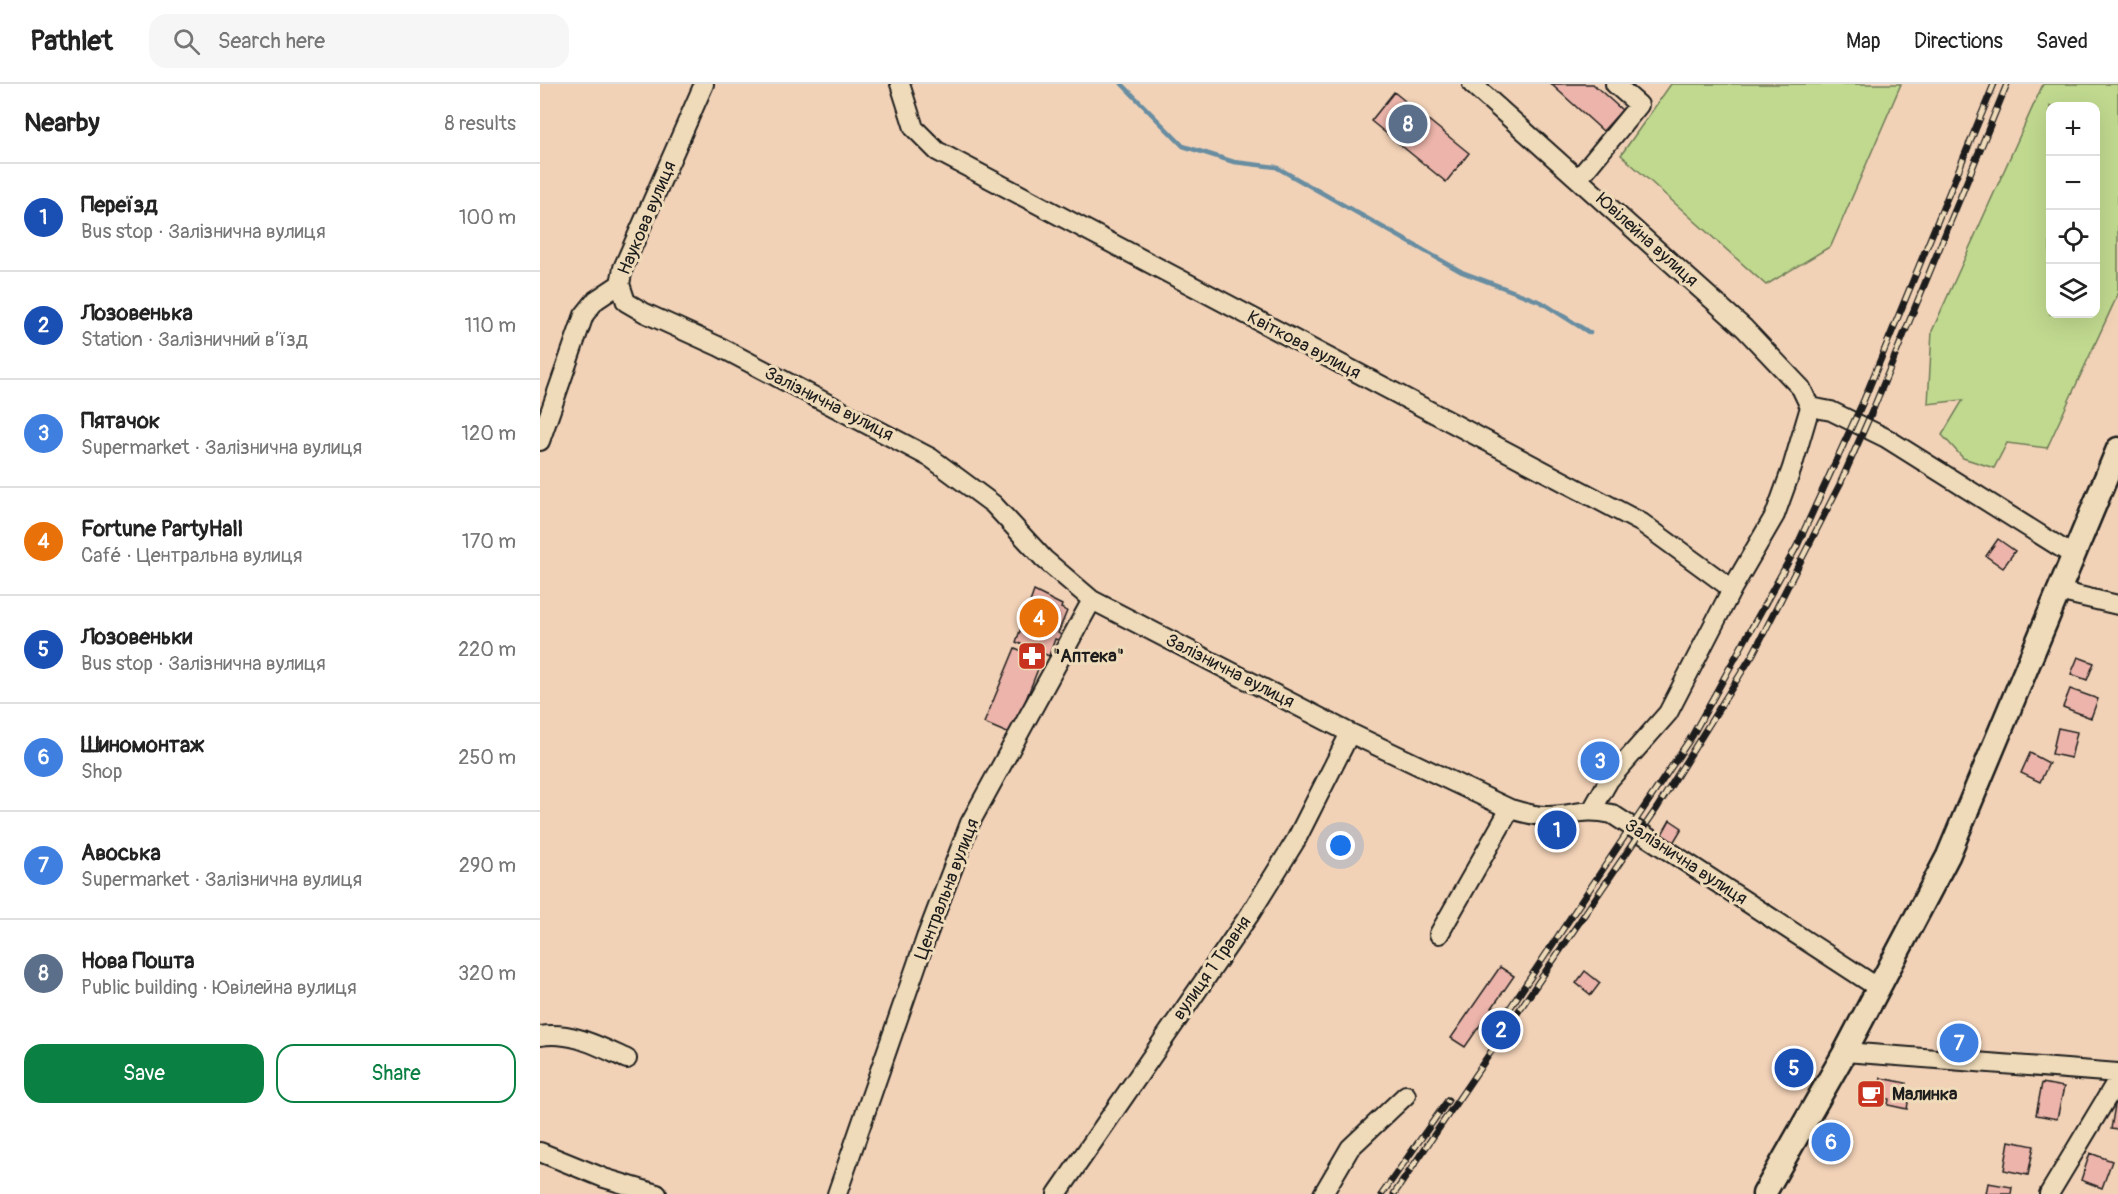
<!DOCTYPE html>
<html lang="en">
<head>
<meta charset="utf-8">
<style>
	:root { --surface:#fff; --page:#f6f6f6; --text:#222; --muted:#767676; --line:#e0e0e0; --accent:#0b8043 }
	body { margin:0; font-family:Pangolin,sans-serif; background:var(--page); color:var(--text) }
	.controls { position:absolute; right:18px; top:18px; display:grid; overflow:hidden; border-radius:12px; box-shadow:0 6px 24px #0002 }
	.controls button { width:54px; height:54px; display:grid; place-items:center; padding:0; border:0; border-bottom:2px solid var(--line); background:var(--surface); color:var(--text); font:30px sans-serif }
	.you { position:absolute; left:801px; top:762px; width:21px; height:21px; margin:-15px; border:4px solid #fff; border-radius:50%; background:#1a73e8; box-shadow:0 0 0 9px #1a73e833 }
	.badge { display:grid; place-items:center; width:39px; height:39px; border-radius:50%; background:var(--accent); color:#fff; font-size:20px; font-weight:700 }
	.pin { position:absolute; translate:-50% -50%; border:3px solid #fff; box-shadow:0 2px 6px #0006 }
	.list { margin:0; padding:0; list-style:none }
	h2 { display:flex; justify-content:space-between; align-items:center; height:78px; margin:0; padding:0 24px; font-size:26px }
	h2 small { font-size:20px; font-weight:400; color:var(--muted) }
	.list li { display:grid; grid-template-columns:39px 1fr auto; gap:18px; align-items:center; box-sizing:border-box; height:108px; padding:0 24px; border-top:2px solid var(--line) }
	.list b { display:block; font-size:22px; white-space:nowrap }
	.list p { margin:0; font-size:20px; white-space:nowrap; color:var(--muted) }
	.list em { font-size:20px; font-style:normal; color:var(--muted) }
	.actions { display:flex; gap:12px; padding:18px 24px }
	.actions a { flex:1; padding:14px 0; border:2px solid var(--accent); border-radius:18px; text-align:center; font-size:21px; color:var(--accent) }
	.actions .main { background:var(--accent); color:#fff }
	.icon { flex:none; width:33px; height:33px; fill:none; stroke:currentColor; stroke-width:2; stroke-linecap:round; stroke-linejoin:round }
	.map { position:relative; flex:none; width:1578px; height:1110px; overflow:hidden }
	header { display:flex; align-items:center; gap:36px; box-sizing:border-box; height:84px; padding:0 30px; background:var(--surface); border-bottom:2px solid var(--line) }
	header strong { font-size:28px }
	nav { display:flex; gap:33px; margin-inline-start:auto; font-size:21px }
	.search { width:420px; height:54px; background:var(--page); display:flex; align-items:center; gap:15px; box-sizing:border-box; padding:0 21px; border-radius:18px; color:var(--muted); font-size:22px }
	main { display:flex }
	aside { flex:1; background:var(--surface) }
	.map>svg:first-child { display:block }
</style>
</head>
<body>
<header>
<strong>Pathlet</strong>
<div class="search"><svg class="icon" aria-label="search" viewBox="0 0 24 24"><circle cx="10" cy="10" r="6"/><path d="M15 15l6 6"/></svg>Search here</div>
<nav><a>Map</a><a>Directions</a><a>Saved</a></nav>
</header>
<main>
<aside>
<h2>Nearby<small>8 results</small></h2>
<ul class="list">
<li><span class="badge" style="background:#1a4fb4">1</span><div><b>Переїзд</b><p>Bus stop · Залізнична вулиця</p></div><em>100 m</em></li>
<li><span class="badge" style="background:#1a4fb4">2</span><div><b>Лозовенька</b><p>Station · Залізничний в’їзд</p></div><em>110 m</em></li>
<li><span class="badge" style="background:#3f7fe0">3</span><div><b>Пятачок</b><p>Supermarket · Залізнична вулиця</p></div><em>120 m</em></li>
<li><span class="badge" style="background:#e8710a">4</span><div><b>Fortune PartyHall</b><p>Café · Центральна вулиця</p></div><em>170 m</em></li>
<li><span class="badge" style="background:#1a4fb4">5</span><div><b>Лозовеньки</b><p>Bus stop · Залізнична вулиця</p></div><em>220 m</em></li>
<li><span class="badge" style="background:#3f7fe0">6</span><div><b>Шиномонтаж</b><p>Shop</p></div><em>250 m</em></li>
<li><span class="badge" style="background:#3f7fe0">7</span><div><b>Авоська</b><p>Supermarket · Залізнична вулиця</p></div><em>290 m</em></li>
<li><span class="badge" style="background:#5c6f8a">8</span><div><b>Нова Пошта</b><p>Public building · Ювілейна вулиця</p></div><em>320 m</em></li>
</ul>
<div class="actions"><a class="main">Save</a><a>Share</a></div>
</aside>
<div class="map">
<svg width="1578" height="1110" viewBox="0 0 1578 1110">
	<rect width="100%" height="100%" fill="#f2d2b7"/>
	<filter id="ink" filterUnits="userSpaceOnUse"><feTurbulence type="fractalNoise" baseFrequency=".0167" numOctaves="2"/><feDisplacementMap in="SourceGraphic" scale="12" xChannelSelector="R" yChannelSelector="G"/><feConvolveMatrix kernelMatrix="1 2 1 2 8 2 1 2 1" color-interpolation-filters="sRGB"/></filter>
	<g filter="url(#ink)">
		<path fill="#c0d98f" stroke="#6e7a56" stroke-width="1.5" fill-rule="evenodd" d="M 1131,0 L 1361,0 L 1291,162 L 1226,201 L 1081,71 Z
			M 1503,0 L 1578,0 L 1578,210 L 1507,364 L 1467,359 L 1454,384 L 1423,374 L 1402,351 L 1423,316 L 1388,320 L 1392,247 ZM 1510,22 L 1556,22 L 1556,230 L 1510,230 Z"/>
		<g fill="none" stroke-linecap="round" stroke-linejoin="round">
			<path stroke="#678da1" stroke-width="4.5" d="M 582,0 L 643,62 L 694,78 L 736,83 L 922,188 L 1001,218 L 1050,249"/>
		</g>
		<path fill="#ecb4aa" stroke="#1c1c1c" stroke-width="1.5" d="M 1011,0 L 1053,0 L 1082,26 L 1063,47 Z
			M 854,8 L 929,69 L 906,98 L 831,37 Z
			M 1458,455 L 1475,467 L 1463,484 L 1446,472 Z
			M 494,507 L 522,521 L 521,524 L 527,527 L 518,549 L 521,551 L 518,556 L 515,555 L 509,572 L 476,558 Z
			M 475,564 L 502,575 L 472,651 L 444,639 Z
			M 1538,573 L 1554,579 L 1547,596 L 1531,590 Z
			M 1530,605 L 1558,615 L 1551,634 L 1523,623 Z
			M 1518,644 L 1537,648 L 1531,674 L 1512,670 Z
			M 1490,669 L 1509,679 L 1500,698 L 1481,689 Z
			M 1130,736 L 1142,744 L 1133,759 L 1121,752 Z
			M 960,883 L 974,892 L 925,963 L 911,954 Z
			M 1045,887 L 1060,899 L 1051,911 L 1036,899 Z
			M 1412,951 L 1427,952 L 1426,968 L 1411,967 Z
			M 1432,953 L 1439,954 L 1437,967 L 1429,966 Z
			M 1341,994 L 1366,999 L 1363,1011 L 1369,1013 L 1367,1025 L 1348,1021 L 1349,1015 L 1337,1013 Z
			M 1502,999 L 1524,1003 L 1517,1035 L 1496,1031 Z
			M 1577,1009 L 1578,1009 L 1578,1046 L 1571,1045 Z
			M 1289,1046 L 1302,1054 L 1292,1071 L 1279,1063 Z
			M 1469,1057 L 1494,1062 L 1488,1091 L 1464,1086 Z
			M 1550,1069 L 1572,1077 L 1562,1104 L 1541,1096 Z
			M 1448,1099 L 1472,1103 L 1471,1110 L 1446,1110 Z"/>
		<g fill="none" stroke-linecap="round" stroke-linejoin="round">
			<g stroke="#1c1c1c" stroke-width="22">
				<path id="minor" d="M 360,0 L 374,44 L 397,67 L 1102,439 L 1192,505
					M 932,0 L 1204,244 L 1261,304 L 1270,323
					M 1039,94 L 1099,21 L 1075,0
					M 80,200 L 86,218 L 105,229 L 180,263 L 391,374 L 453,420 L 504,475 L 552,516 L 810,649 L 970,725 C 983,728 995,733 1009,732 C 1035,731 1043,724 1072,730 L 1337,903
					M 1270,323 L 1291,327 L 1346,354 L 1534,472
					M 0,357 L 44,231 L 56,216 L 80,200 L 83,184 L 164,0
					M 1518,507 L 1578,521
					M 1052,726 L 1069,696 L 1128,629 L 1192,505 L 1235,431 L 1252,384 L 1270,323
					M 899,850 L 970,725
					M 0,952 C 32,947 58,962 87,975
					M 1305,968 L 1578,989
					M 0,1068 L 64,1094 L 117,1110
					M 297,1110 L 386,854 L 430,739 L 552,516
					M 517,1110 L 710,830 L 756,756 L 810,649
					M 783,1110 L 810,1064 L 866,1011
					M 1509,1110 L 1578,995"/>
			</g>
			<g stroke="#1c1c1c" stroke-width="27">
				<path id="major" d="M 1224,1110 L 1305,968 L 1408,772 L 1578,365"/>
			</g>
			<use href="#minor" stroke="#efdbb9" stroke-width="18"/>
			<use href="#major" stroke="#efdbb9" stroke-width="22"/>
			<g stroke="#1c1c1c" stroke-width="7">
				<path id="rail" d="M 970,924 L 1152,652 L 1257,462 L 1323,318 L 1454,0
					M 842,1110 L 908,1016
					M 854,1110 L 1117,724 L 1213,570 L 1300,400 L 1334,323 L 1467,0"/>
			</g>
			<use href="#rail" stroke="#efdbb9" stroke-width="4.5" stroke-dasharray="14" stroke-linecap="butt"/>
		</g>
	</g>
	<defs>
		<g id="pharmacy-square" transform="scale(1.5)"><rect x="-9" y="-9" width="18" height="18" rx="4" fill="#c8321e" stroke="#efdbb9"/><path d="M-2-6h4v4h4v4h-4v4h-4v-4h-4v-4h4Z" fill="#fff"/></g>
		<g id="cafe-square" transform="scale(1.5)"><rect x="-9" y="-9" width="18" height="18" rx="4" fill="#c8321e" stroke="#efdbb9"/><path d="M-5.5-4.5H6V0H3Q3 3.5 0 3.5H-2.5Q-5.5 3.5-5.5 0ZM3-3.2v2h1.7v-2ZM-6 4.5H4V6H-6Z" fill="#fff"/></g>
	</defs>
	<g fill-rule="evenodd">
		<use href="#pharmacy-square" x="492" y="572"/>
		<use href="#cafe-square" x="1331" y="1010"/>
	</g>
	<g text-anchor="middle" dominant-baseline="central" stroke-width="6" stroke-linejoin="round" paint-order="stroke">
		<g font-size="18" fill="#1c1c1c" stroke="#efdbb9">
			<text transform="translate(107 134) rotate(-67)">Наукова вулиця</text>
			<text transform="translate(1107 156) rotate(42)">Ювілейна вулиця</text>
			<text transform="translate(764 261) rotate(28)">Квіткова вулиця</text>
			<text transform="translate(289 320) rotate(27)">Залізнична вулиця</text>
			<text transform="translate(690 587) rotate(27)">Залізнична вулиця</text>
			<text transform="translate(1146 778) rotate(33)">Залізнична вулиця</text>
			<text transform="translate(407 805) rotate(-69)">Центральна вулиця</text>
			<text transform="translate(672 884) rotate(-55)">вулиця 1 Травня</text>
		</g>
		<g font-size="18" font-weight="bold" fill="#1c1c1c" stroke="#efdbb9" text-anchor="start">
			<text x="513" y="572">"Аптека"</text>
			<text x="1352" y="1010">Малинка</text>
		</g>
	</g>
</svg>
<div class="controls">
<button>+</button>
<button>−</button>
<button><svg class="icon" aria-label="locate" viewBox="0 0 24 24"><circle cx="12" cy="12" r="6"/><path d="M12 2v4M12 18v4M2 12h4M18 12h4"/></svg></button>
<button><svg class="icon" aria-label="layers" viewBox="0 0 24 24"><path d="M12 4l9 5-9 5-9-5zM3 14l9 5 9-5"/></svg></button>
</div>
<div class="you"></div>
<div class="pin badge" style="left:1017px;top:746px;background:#1a4fb4">1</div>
<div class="pin badge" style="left:961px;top:946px;background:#1a4fb4">2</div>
<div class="pin badge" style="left:1060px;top:677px;background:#3f7fe0">3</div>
<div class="pin badge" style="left:499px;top:534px;background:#e8710a">4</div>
<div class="pin badge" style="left:1254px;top:984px;background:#1a4fb4">5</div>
<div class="pin badge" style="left:1291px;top:1058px;background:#3f7fe0">6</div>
<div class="pin badge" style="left:1419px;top:959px;background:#3f7fe0">7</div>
<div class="pin badge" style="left:868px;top:40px;background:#5c6f8a">8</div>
</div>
</main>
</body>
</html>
